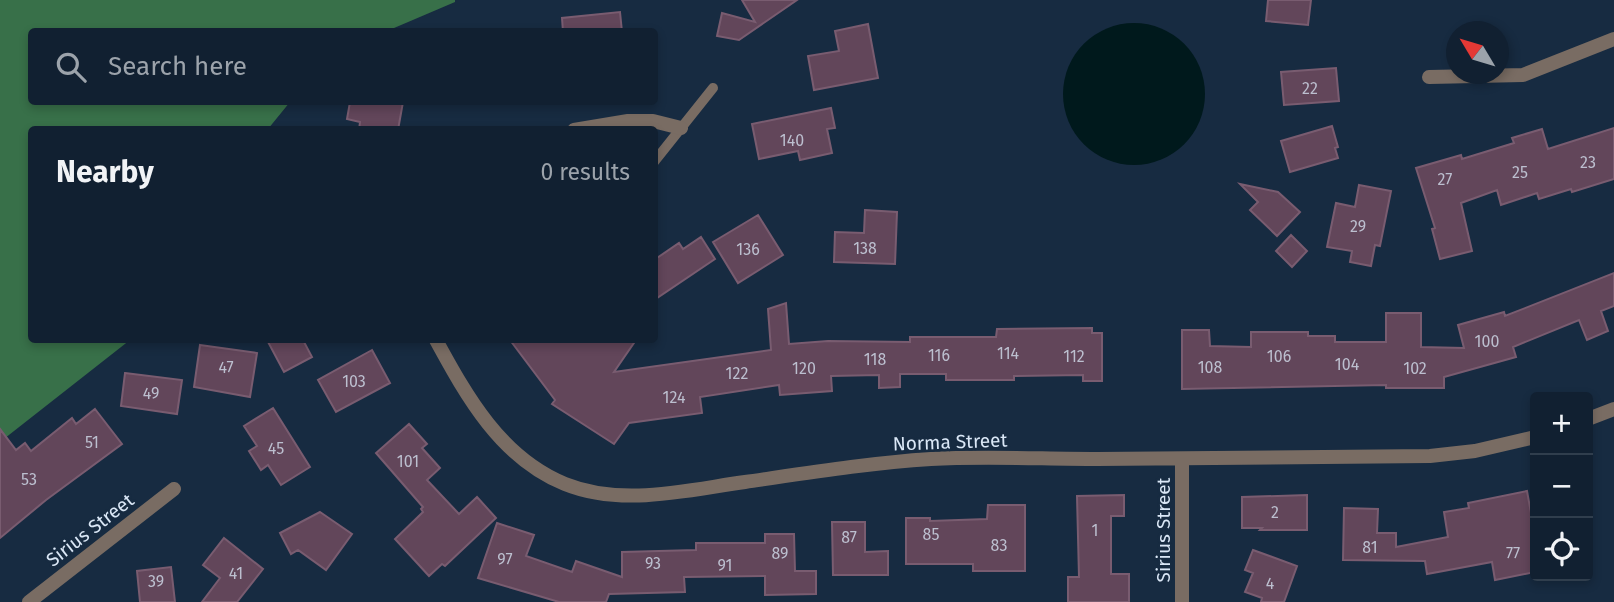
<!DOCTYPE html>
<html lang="en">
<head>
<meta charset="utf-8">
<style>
	:root { --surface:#112031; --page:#1a2839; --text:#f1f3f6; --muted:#9ca3ab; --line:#303e4d }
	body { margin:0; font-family:"Fira Sans",sans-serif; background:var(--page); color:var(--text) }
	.controls { position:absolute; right:21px; bottom:21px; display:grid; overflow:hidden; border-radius:7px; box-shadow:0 4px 10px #0003 }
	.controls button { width:63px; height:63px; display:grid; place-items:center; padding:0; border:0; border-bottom:2px solid var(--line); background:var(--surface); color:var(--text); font:35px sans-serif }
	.compass { position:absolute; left:1446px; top:21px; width:63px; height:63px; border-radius:50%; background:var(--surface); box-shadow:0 4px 10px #0003; rotate:308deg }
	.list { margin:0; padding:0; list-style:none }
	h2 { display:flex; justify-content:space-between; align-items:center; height:91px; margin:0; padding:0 28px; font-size:30px }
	h2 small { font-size:23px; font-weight:400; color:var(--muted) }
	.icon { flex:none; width:38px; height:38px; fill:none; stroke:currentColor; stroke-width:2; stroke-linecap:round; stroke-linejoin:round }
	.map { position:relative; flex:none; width:1614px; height:602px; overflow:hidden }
	.search { position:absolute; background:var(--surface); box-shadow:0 4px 10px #0003; left:28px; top:28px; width:630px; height:77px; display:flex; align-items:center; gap:18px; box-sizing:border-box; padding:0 24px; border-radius:7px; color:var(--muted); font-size:26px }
	.panel { position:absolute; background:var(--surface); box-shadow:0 4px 10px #0003; left:28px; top:126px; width:630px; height:217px; border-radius:7px }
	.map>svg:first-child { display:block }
</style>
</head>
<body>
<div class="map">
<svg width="1614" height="602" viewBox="0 0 1614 602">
	<rect width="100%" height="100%" fill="#172b41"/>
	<path fill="#387049" d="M 0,0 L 455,0 L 455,2 L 387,31 L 32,32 L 32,102 L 290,102 L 268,129 L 32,130 L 32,340 L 130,340 L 0,442 Z"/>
	<path fill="#00191c" d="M1063 94a71 71 0 1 1 142 0a71 71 0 1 1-142 0Z"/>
	<path fill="#62465a" stroke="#795c70" stroke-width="2" d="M 742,0 L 797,0 L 739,40 L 717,36 L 722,13 L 755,22 Z
		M 1268,0 L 1311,0 L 1308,25 L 1266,21 Z
		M 620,12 L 622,32 L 563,32 L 562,18 Z
		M 868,24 L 878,78 L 814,90 L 808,56 L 839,51 L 835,31 Z
		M 1336,68 L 1339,101 L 1284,105 L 1281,72 Z
		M 350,102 L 403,102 L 398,130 L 359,130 L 360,122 L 347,119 Z
		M 831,108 L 835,128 L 827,129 L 832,153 L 800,160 L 798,151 L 759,159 L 752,124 Z
		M 1332,126 L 1338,147 L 1335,148 L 1338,158 L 1290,172 L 1281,141 Z
		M 1614,128 L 1614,179 L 1572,192 L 1571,189 L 1539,199 L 1537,193 L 1501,205 L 1497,190 L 1461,203 L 1472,251 L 1440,259 L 1432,229 L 1435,228 L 1416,168 L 1461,155 L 1462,159 L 1514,143 L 1512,138 L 1542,129 L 1548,149 Z
		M 1240,184 L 1278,192 L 1300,212 L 1277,236 L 1250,210 L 1258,202 Z
		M 1359,185 L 1391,191 L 1380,246 L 1375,245 L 1371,266 L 1350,262 L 1352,251 L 1327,247 L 1336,203 L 1355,207 Z
		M 865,210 L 897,212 L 895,264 L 834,262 L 835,232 L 864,233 Z
		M 758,215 L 783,255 L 738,283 L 713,242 Z
		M 1291,235 L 1307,251 L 1292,267 L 1276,251 Z
		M 701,237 L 715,259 L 654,300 L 654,260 L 679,243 L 683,249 Z
		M 1614,273 L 1614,306 L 1601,311 L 1608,331 L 1587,340 L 1579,320 L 1513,347 L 1516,357 L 1444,377 L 1444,388 L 1386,388 L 1386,385 L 1182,389 L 1182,330 L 1209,330 L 1210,346 L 1251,347 L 1251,332 L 1308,332 L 1308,336 L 1335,336 L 1335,342 L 1386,342 L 1386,313 L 1421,313 L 1421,347 L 1464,348 L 1458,325 L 1504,312 L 1505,316 Z
		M 786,303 L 789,344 L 828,341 L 910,342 L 910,337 L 996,337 L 997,329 L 1092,328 L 1092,333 L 1102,333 L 1102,381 L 1083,381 L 1083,375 L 1014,376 L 1014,380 L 946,380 L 946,374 L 900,374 L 900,387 L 879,388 L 879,375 L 831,376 L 832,391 L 780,395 L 779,385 L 700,397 L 702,413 L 629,423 L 614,444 L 552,404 L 555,400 L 510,340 L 636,340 L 614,372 L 771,350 L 768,309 Z
		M 267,340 L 303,340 L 312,357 L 284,372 Z
		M 200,345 L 257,353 L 250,397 L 194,387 Z
		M 372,350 L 390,383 L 336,412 L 318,380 Z
		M 125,373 L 182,380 L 177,414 L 121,406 Z
		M 273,408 L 310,467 L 281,485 L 268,465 L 261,470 L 249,451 L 257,446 L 244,426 Z
		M 95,409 L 122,444 L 46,500 L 0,538 L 0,429 L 16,450 L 25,443 L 31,451 L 72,418 L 76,424 Z
		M 409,424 L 427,444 L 422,448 L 440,468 L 427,480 L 459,514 L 477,497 L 496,518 L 445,566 L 442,564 L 429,576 L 395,539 L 423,512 L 421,509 L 423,507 L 376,453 Z
		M 1527,491 L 1535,535 L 1535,572 L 1495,580 L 1492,562 L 1427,574 L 1425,561 L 1343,560 L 1344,508 L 1378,509 L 1377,533 L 1396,533 L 1396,547 L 1448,537 L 1444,512 L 1469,508 L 1468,503 Z
		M 1124,495 L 1124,516 L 1111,516 L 1111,574 L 1129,574 L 1129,602 L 1068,602 L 1068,577 L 1079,577 L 1077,496 Z
		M 1307,495 L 1307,530 L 1260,530 L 1262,528 L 1242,528 L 1242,497 Z
		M 988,505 L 1025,505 L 1025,571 L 973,571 L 973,564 L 906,564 L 906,518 L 930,518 L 930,521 L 987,519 Z
		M 320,512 L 352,534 L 326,570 L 298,550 L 291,554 L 280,533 Z
		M 832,522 L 865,522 L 865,552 L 888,551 L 888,575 L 833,575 Z
		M 497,523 L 534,535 L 526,556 L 572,572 L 576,561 L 622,577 L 622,552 L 696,550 L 696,543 L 765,543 L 765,534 L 794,534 L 795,571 L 816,571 L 816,594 L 765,595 L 765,576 L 684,577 L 685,592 L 609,594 L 606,602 L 559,602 L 478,578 Z
		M 224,538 L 263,569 L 237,602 L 202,602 L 220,578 L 203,565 Z
		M 1253,550 L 1297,566 L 1284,602 L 1261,602 L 1262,598 L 1245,592 L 1253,573 L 1245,570 Z
		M 171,567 L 175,602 L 140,602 L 137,571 Z"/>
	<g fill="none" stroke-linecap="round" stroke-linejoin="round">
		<path stroke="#796c63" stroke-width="10" d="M 654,162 L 713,88"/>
		<path stroke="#796c63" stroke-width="14" d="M 1429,77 L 1523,75 L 1614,39
			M 574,130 L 628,121 L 653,121 L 681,128
			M 436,340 C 467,397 501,458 565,484 C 622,507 687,490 745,482 C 807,473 869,463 931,459 C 986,456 1042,459 1097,459 C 1208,459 1319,458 1430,456 L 1475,451 L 1535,437
			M 1588,419 L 1614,409
			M 29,602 L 174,489
			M 1182,602 L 1182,459"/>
	</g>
	<g text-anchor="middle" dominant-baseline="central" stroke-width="5" stroke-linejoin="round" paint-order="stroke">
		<g font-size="16" fill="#bcbfcf">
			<text x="1310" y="88">22</text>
			<text x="792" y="140">140</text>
			<text x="1588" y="162">23</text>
			<text x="1520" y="172">25</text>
			<text x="1445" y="179">27</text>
			<text x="1358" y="226">29</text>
			<text x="865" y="248">138</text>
			<text x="748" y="249">136</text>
			<text x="1487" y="341">100</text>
			<text x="1008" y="353">114</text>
			<text x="939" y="355">116</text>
			<text x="1074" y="356">112</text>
			<text x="1279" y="356">106</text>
			<text x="875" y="359">118</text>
			<text x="1347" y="364">104</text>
			<text x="226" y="367">47</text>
			<text x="1210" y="367">108</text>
			<text x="804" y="368">120</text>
			<text x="1415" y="368">102</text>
			<text x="737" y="373">122</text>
			<text x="354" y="381">103</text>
			<text x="151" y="393">49</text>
			<text x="674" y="397">124</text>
			<text x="92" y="442">51</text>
			<text x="276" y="448">45</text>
			<text x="408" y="461">101</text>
			<text x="29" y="479">53</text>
			<text x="1275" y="512">2</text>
			<text x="1095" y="530">1</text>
			<text x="931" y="534">85</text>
			<text x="849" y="537">87</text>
			<text x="999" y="545">83</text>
			<text x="1370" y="547">81</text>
			<text x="780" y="553">89</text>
			<text x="1513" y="553">77</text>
			<text x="505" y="559">97</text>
			<text x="653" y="563">93</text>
			<text x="725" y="565">91</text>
			<text x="236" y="573">41</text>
			<text x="156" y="581">39</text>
			<text x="1270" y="583">4</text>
		</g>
		<g font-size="19" fill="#dae7f6" stroke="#172b41">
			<text transform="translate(950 442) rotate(-2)">Norma Street</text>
			<text transform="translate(90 530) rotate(-38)">Sirius Street</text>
			<text transform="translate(1163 530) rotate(-90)">Sirius Street</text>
		</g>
	</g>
</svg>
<div class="controls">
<button>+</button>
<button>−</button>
<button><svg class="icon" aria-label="locate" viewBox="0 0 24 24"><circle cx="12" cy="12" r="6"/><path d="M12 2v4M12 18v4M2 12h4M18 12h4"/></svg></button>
</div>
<svg class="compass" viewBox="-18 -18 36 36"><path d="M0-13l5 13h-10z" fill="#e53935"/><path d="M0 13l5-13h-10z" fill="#9ca3ab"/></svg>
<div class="search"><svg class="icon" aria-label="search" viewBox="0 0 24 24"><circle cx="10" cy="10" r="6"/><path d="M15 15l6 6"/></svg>Search here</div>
<section class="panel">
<h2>Nearby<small>0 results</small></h2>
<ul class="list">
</ul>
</section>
</div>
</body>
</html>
